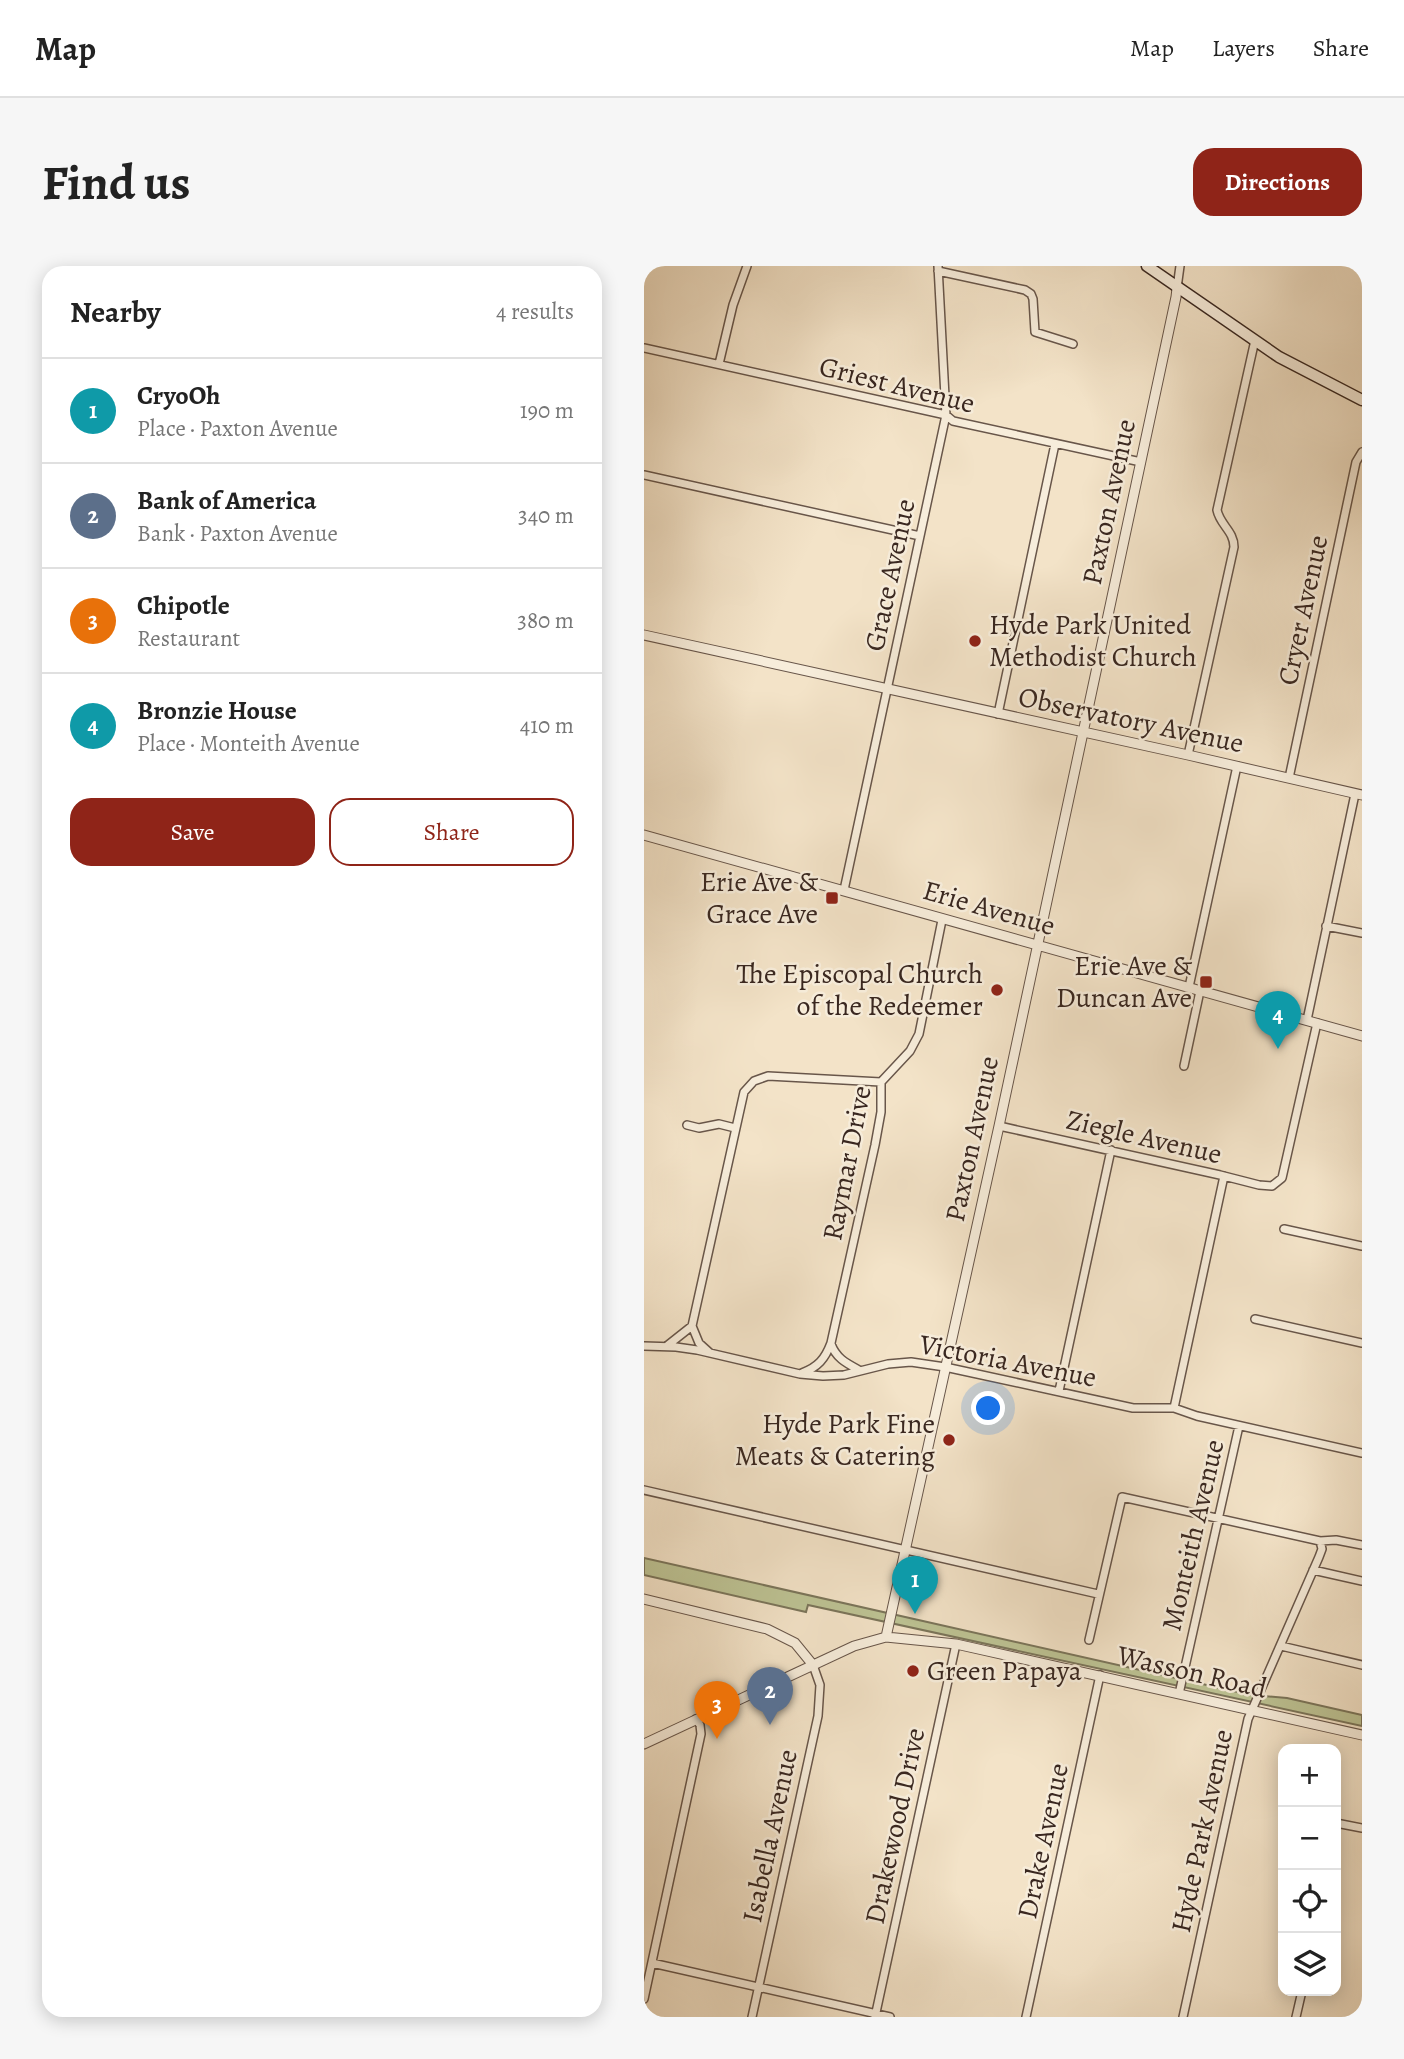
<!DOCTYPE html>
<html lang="en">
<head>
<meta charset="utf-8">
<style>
	:root { --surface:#fff; --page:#f6f6f6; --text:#222; --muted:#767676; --line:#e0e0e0; --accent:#8f2418 }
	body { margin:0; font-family:Alegreya,serif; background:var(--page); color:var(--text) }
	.controls { position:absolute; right:21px; bottom:21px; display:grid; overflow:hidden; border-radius:14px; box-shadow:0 4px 18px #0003 }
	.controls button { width:63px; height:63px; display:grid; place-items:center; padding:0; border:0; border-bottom:2px solid var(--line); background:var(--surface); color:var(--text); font:35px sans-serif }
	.you { position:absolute; left:345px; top:1143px; width:24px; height:24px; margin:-18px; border:5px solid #fff; border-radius:50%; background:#1a73e8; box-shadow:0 0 0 10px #1a73e833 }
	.badge { display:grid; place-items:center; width:46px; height:46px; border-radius:50%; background:var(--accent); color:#fff; font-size:23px; font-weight:700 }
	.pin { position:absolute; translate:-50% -58px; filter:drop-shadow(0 2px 4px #0008) }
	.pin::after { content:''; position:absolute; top:37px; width:24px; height:21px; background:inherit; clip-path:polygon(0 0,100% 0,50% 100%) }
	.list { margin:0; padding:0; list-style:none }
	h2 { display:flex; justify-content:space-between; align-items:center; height:91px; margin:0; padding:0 28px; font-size:30px }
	h2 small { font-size:23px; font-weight:400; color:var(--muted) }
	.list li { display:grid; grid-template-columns:46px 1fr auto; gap:21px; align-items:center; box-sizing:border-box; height:105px; padding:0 28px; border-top:2px solid var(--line) }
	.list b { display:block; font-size:26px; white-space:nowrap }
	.list p { margin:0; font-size:23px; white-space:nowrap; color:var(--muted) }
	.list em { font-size:23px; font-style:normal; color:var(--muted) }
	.actions { display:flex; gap:14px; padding:21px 28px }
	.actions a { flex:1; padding:16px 0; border:2px solid var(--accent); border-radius:21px; text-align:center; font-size:24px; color:var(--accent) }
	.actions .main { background:var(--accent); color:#fff }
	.icon { flex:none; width:38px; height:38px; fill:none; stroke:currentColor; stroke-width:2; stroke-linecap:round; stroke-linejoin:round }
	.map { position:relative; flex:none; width:718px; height:1751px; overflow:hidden; border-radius:21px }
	header { display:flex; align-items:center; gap:42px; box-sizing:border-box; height:98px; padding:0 35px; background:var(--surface); border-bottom:2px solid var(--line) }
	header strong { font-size:33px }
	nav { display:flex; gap:38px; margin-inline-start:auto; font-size:24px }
	.intro { display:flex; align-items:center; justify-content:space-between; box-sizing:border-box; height:168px; padding:0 42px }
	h1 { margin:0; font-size:49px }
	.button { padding:18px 32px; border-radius:21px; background:var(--accent); color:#fff; font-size:24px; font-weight:700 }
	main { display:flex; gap:42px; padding:0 42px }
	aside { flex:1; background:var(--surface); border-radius:21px; box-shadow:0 4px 18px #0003 }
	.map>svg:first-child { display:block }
</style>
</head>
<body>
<header>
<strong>Map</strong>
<nav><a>Map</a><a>Layers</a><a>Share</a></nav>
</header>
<div class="intro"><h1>Find us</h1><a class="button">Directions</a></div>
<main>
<aside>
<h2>Nearby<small>4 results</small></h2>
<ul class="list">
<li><span class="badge" style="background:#0f9aa8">1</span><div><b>CryoOh</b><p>Place · Paxton Avenue</p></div><em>190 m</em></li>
<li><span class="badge" style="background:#5c6f8a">2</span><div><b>Bank of America</b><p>Bank · Paxton Avenue</p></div><em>340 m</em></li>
<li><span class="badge" style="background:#e8710a">3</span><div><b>Chipotle</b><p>Restaurant</p></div><em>380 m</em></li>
<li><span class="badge" style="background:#0f9aa8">4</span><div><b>Bronzie House</b><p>Place · Monteith Avenue</p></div><em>410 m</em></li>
</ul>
<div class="actions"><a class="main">Save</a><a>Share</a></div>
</aside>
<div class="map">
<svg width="718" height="1751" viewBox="0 0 718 1751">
	<rect width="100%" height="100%" fill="#f3e3c8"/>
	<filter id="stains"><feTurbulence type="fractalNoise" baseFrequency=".00286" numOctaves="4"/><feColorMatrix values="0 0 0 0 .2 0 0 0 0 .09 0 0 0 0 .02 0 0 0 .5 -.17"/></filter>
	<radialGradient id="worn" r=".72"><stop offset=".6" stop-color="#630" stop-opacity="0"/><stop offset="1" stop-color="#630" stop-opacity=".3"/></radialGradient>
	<path fill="#bdc394" stroke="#7b755a" stroke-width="2" d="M 0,1292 L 607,1429 L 643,1432 L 718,1449 L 718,1460 L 164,1339 L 162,1346 L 0,1309 Z"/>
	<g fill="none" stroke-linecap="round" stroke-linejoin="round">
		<g stroke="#68564a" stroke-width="10">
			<path id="minor" d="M 294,5 L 381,24 L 387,28 L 389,33 L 391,66 L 429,78
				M 533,22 L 536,0
				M 0,82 L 302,149 L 309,155 L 497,196
				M 75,98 L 89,39 L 103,0
				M 0,209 L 276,270
				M 354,448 L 411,178
				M 544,489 L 590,281 C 590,265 576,259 573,244 L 611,74
				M 645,512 L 712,196 L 718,186
				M 200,624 L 302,149 L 294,0
				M 682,660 L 718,667
				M 545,721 L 593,500
				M 663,754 L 711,528
				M 540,800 L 556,725
				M 43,859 L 55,862 L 75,858 L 91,862
				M 355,860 L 576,909 L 615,919 L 628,920 L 638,912 L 673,757
				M 640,963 L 718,980
				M 611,1053 L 718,1077
				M 187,1078 C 192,1092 202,1097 215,1104
				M 24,1079 L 48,1060
				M 0,1080 L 32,1081 L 53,1084 L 156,1108 L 179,1110 L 200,1109 L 244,1098 L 267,1096 L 301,1101 L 489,1142 L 530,1142 L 553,1150 L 718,1187
				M 66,1087 L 55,1077 L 48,1060 L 100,826 L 110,815 L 124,810 L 237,816
				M 158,1107 C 174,1101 181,1093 187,1077 L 231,879 L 237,846 L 237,816 L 266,785 L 275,768 L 298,654
				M 415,1125 L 467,884
				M 530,1142 L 580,910
				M 0,1224 L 454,1328
				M 669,1304 L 718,1315
				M 445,1374 L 478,1231 L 676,1275 L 692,1274 L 718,1279
				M 637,1380 L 718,1399
				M 535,1428 L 595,1160
				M 692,1557 L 718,1562
				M 8,1697 L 246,1751
				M 0,1733 L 57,1468 L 56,1459 L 52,1453
				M 108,1751 L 174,1450 L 176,1419 L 169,1399
				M 231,1751 L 312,1378
				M 382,1751 L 456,1409
				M 539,1751 L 604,1453 L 675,1291 L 678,1283 L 676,1275
				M 652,1751 L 658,1725"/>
		</g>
		<g stroke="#68564a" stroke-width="11">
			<path id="tertiary" d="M 0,369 L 544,489 L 718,529
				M 0,569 L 718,770
				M 0,1333 L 123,1363 L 151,1377 L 169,1399
				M 242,1371 L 355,860 L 532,31 L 533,22
				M 0,1478 L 210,1380 L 242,1371 L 312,1378 L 718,1469"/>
		</g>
		<g stroke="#392720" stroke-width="13">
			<path id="secondary" d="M 503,0 L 635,91 L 718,134"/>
		</g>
		<use href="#minor" stroke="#f7eddb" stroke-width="7"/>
		<use href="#tertiary" stroke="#f7eddb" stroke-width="9"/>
		<use href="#secondary" stroke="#f7eddb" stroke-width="10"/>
	</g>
	<g fill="#8f2418" stroke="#f7eddb" stroke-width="2.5">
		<circle cx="331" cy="375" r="7"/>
		<rect x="181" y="625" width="14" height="14" rx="3.5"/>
		<rect x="555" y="709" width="14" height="14" rx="3.5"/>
		<circle cx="353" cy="724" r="7"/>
		<circle cx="305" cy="1174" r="7"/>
		<circle cx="269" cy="1405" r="7"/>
	</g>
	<g text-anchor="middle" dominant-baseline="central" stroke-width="5" stroke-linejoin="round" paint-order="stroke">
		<g font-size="28" fill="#392720" stroke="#f7eddb">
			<text transform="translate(253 119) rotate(14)">Griest Avenue</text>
			<text transform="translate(465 236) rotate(-78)">Paxton Avenue</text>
			<text transform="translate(246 309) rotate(-78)">Grace Avenue</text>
			<text transform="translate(659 344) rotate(-78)">Cryer Avenue</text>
			<text transform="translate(487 454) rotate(12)">Observatory Avenue</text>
			<text transform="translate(345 642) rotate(16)">Erie Avenue</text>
			<text transform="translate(500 871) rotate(13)">Ziegle Avenue</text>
			<text transform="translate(328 873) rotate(-78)">Paxton Avenue</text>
			<text transform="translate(203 897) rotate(-79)">Raymar Drive</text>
			<text transform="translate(364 1095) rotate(11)">Victoria Avenue</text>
			<text transform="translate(549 1269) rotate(-77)">Monteith Avenue</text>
			<text transform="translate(548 1406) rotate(13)">Wasson Road</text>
			<text transform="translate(251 1560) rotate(-78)">Drakewood Drive</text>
			<text transform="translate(558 1565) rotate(-78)">Hyde Park Avenue</text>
			<text transform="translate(126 1570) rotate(-78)">Isabella Avenue</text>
			<text transform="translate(399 1575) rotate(-78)">Drake Avenue</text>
		</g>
		<g font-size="28" fill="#392720" stroke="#f7eddb" text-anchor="end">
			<text x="345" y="359" text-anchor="start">Hyde Park United<tspan x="345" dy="32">Methodist Church</tspan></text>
			<text x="174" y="616">Erie Ave &amp;<tspan x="174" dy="32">Grace Ave</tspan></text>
			<text x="548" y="700">Erie Ave &amp;<tspan x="548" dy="32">Duncan Ave</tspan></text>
			<text x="339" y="708">The Episcopal Church<tspan x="339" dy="32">of the Redeemer</tspan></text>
			<text x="291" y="1158">Hyde Park Fine<tspan x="291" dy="32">Meats &amp; Catering</tspan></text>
			<text x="283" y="1405" text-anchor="start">Green Papaya</text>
		</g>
	</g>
	<rect width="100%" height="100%" filter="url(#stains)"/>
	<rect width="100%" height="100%" fill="url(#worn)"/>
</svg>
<div class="controls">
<button>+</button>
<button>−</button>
<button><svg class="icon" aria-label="locate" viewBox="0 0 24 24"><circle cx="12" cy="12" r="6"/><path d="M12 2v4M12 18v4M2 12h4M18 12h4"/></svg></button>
<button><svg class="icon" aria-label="layers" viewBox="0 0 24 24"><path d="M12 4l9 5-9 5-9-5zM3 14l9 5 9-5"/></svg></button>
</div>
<div class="you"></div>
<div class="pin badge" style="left:271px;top:1348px;background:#0f9aa8">1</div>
<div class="pin badge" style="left:126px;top:1459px;background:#5c6f8a">2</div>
<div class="pin badge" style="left:73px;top:1473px;background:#e8710a">3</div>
<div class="pin badge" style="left:634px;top:783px;background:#0f9aa8">4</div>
</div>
</main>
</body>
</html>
